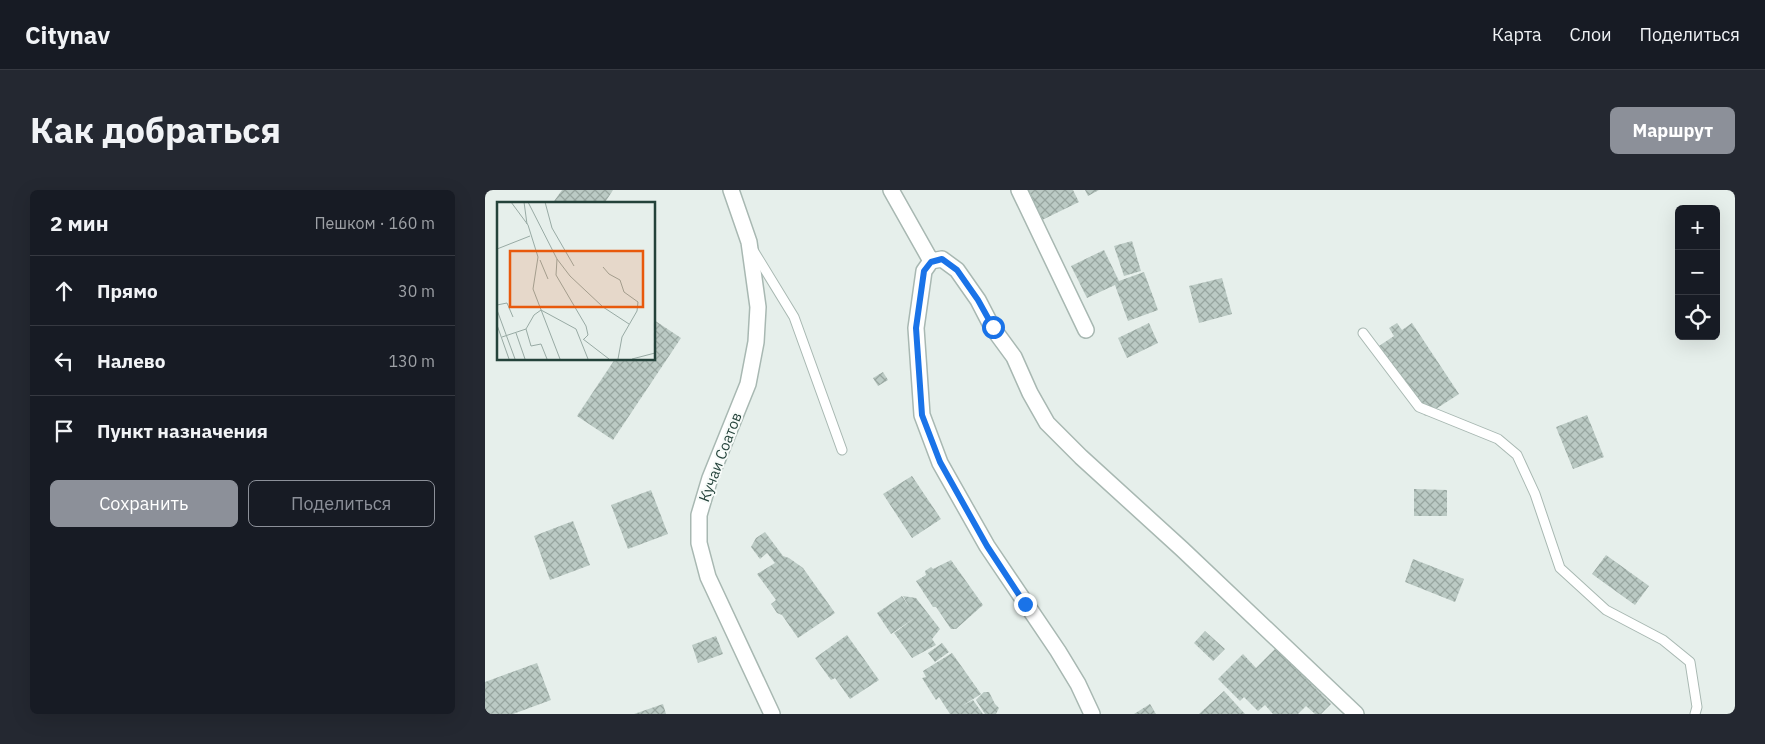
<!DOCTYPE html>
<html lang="ru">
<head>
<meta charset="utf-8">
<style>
	:root { --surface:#171b24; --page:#242831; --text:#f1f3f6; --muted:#9ea1a6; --line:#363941; --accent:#8c9099 }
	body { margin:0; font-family:"IBM Plex Sans",sans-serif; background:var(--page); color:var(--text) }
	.controls { position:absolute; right:15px; top:15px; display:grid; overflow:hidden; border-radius:8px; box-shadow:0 5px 20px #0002 }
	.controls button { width:45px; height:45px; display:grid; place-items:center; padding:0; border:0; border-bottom:1px solid var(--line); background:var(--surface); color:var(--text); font:25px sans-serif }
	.stop { position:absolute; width:15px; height:15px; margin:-11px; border:4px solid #1a73e8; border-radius:50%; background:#fff }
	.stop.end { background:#1a73e8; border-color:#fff; box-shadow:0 1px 5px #0008 }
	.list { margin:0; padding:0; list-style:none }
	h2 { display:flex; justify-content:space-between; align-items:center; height:65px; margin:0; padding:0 20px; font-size:21px }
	h2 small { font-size:16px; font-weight:400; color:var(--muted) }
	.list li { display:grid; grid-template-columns:32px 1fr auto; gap:15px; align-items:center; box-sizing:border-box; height:70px; padding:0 20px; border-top:1px solid var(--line) }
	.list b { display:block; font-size:19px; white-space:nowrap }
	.list em { font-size:16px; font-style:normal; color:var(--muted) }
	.actions { display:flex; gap:10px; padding:15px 20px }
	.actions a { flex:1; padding:11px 0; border:1px solid var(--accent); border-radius:8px; text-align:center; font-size:18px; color:var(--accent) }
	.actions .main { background:var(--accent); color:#fff }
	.icon { flex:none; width:28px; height:28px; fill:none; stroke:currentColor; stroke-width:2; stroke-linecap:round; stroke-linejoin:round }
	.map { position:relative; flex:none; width:1250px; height:524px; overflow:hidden; border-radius:8px }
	header { display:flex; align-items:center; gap:30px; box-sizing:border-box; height:70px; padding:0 25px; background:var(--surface); border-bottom:1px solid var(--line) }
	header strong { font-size:24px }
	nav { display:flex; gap:28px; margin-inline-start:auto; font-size:18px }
	.intro { display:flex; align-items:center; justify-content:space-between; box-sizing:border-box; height:120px; padding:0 30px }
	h1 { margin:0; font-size:35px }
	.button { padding:12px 22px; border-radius:8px; background:var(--accent); color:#fff; font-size:18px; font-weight:700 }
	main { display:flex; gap:30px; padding:0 30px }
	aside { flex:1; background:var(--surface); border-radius:8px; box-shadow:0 5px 20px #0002 }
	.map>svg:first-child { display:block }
</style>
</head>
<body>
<header>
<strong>Citynav</strong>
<nav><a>Карта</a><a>Слои</a><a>Поделиться</a></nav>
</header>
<div class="intro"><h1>Как добраться</h1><a class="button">Маршрут</a></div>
<main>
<aside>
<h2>2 мин<small>Пешком · 160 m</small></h2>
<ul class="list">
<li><svg class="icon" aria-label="ahead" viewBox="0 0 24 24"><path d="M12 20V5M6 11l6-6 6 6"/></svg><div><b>Прямо</b></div><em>30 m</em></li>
<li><svg class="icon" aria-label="left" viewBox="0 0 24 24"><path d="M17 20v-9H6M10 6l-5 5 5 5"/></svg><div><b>Налево</b></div><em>130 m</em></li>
<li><svg class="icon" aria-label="arrive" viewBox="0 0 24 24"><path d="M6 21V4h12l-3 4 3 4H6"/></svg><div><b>Пункт назначения</b></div></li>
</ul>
<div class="actions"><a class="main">Сохранить</a><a>Поделиться</a></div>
</aside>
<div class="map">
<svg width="1250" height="524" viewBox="0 0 1250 524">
	<defs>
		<pattern id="building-cross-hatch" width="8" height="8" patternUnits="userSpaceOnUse" patternTransform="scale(1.25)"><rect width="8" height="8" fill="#bbcac4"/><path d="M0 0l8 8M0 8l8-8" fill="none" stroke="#98a6a0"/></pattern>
	</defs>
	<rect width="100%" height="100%" fill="#e6efeb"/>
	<path fill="url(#building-cross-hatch)" d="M 77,0 L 128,0 L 119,14 L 67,14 Z
		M 539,0 L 588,0 L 594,12 L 555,31 Z
		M 600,0 L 614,0 L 603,6 Z
		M 647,51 L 656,81 L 639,86 L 629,56 Z
		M 619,60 L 634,91 L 659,82 L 673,120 L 643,131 L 630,95 L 602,108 L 586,76 Z
		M 737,88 L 747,124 L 714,133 L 704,96 Z
		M 169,130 L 196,148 L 128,250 L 92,226 L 130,169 L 169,169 Z
		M 664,133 L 673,153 L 642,168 L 633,148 Z
		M 912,133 L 917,140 L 927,133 L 974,204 L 940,226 L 894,156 L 909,146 L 904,138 Z
		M 398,182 L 403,190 L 393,196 L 388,188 Z
		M 1102,225 L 1119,267 L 1088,279 L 1071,237 Z
		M 427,286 L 456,329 L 427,348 L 398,304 Z
		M 929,299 L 962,300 L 962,326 L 929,326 Z
		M 166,300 L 183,344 L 143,359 L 126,315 Z
		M 88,331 L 105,375 L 65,390 L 49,346 Z
		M 280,342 L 298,366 L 304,368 L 318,378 L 350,423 L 313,448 L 297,425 L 292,423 L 286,414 L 291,410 L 272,384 L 290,373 L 282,363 L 275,369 L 266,357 L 271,348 Z
		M 1121,365 L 1164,396 L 1150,415 L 1107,384 Z
		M 928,369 L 979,389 L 970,412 L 920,392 Z
		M 466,370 L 498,415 L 471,439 L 466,439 L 451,417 L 448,417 L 431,391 L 441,385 L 440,381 L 446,377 L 448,379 Z
		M 417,406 L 425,418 L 418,406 L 431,408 L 455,439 L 447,449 L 451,455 L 427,468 L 409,443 L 431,427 L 406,444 L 392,423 Z
		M 720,441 L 740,459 L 728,471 L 709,453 Z
		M 362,445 L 394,490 L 365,509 L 350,488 L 346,490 L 330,468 Z
		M 231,446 L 238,464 L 213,473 L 207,455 Z
		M 457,453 L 464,462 L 450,472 L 443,463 Z
		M 791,458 L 846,514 L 836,524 L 830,524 L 821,516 L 813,524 L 788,524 L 780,515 L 773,521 L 759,507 L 755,511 L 733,489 L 758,464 L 771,478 Z
		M 467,463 L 496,504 L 477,516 L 488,510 L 498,524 L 465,524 L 454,507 L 451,510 L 437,488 L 441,487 L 438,481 Z
		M 52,473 L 66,510 L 28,524 L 2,524 L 0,519 L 0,492 Z
		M 739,501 L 760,524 L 714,524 Z
		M 499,502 L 504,502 L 510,514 L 514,518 L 511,524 L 500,524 L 491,510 Z
		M 178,514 L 181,524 L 149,524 Z
		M 665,514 L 671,524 L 649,524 Z"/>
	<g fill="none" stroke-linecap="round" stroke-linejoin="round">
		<g stroke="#a8b8b2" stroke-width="11">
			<path id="service" d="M 268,60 L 309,127 L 357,260
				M 878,143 L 934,217 L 1013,249 L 1032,265 L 1050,304 L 1075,378 L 1121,420 L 1178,450 L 1205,472 L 1212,517 L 1210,524"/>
		</g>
		<g stroke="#a8b8b2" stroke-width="18">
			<path id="minor" d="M 246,0 L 264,52 L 273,117 L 271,152 L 263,194 L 225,288 L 214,325 L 214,353 L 223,387 L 287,524
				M 406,0 L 446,71
				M 534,0 L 601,140
				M 607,524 L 593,494 L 573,461 L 502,356 L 455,273 L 437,225 L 431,138 L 439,81 L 446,71 L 457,69 L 472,80 L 493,110 L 507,137 L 529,167 L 545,203 L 562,233 L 596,267 L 697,359 L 871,524"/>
		</g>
		<use href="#service" stroke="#fff" stroke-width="9"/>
		<use href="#minor" stroke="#fff" stroke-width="15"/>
	</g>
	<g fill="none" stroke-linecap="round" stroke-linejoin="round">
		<path stroke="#1a73e8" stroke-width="6" d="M 508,137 L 493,110 L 472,80 L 457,69 L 446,72 L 439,81 L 431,138 L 437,225 L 455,272 L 502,356 L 540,414"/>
	</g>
	<g text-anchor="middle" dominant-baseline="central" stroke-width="4" stroke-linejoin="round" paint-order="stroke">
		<g font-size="15" fill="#24423a" stroke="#f7fbf9">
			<text transform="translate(235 267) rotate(-69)">Кучаи Соатов</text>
		</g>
	</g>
	<g transform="translate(12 12)">
		<rect width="158" height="158" fill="#e6efeb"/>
		<path fill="none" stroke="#98aaa4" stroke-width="1" d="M 14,0 L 31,23 L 41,55 L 36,87 L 63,157M 27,0 L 30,22M 31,0 L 60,57M 48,0 L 55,26 L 77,64M 0,47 L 33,34M 43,58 L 51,77M 106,65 L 112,72 L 123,78 L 127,90 L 141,100 L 140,109 L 125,135 L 121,157M 0,103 L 10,101 L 16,115M 0,108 L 18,157M 0,123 L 12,157M 29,127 L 34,144 L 44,142 L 50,157M 19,131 L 28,157M 5,135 L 29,127 L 37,113 L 44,108 L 79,127 L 91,157M 86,137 L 112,157M 87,137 L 91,133 L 89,124 L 59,73 L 60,57 L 73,74 L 106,105 L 132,122M 135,157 L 158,151"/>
		<path fill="#e8590c" fill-opacity="0.15" stroke="#e8590c" stroke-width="2.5" d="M 13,49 L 146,49 L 146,105 L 13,105 Z"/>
		<rect width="158" height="158" fill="none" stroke="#24423a" stroke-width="2.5"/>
	</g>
</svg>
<div class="controls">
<button>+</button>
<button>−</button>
<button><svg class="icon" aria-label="locate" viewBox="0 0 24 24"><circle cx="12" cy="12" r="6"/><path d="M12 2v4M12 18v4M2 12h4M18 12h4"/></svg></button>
</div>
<div class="stop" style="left:508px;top:137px"></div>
<div class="stop end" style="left:540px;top:414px"></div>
</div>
</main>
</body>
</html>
